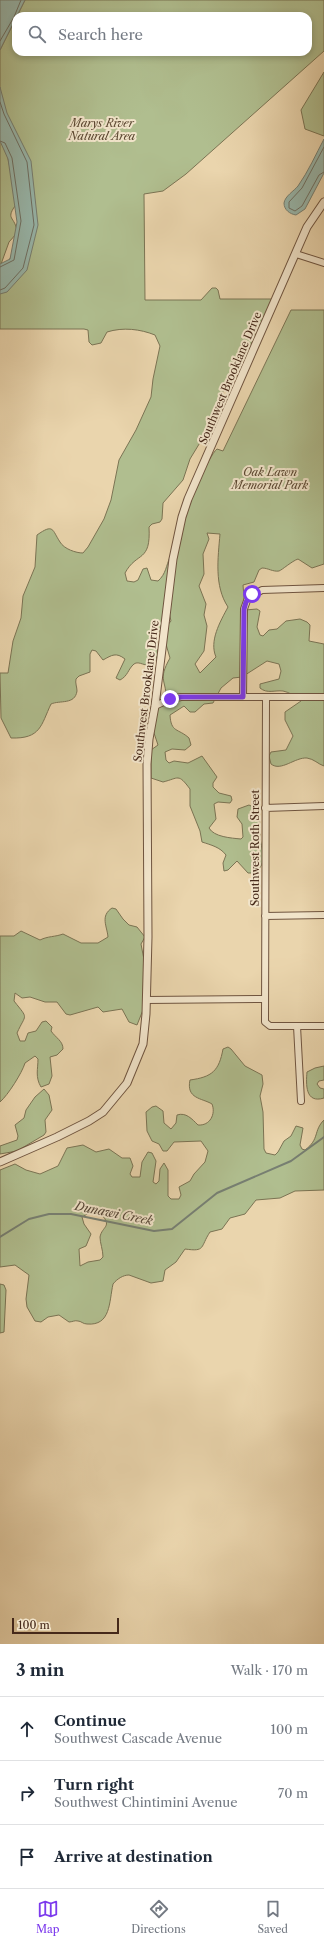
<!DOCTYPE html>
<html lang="en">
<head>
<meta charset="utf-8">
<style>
	:root { --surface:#fff; --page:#f2f2f3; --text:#1f2937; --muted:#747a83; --line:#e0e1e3; --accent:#7c3aed }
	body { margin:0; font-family:"Libre Caslon Text",serif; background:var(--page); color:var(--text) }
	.scale { position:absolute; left:12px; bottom:10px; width:107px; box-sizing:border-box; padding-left:4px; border:2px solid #46291a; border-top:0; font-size:11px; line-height:14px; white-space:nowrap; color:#46291a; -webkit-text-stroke:3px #f1e4ca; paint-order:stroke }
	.stop { position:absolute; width:12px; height:12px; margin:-9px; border:3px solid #7c3aed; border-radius:50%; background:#fff }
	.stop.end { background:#7c3aed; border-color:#fff; box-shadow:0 1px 4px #0008 }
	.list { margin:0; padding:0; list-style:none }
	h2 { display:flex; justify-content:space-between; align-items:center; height:52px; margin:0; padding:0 16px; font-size:17px }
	h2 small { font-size:13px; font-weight:400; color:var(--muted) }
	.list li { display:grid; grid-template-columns:26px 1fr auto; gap:12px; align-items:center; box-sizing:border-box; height:64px; padding:0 16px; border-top:1px solid var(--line) }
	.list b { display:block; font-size:15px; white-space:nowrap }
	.list p { margin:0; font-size:13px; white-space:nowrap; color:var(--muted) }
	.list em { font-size:13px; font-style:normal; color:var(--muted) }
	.icon { flex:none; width:22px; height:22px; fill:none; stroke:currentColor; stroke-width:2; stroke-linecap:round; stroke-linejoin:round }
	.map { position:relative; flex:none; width:324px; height:1644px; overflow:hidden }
	.search { position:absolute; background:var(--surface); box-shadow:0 2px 6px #0003; left:12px; right:12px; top:12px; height:44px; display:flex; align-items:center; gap:10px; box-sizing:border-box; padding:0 14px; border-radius:12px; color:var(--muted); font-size:15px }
	.sheet { height:244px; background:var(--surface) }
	nav { display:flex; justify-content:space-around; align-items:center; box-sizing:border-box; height:56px; border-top:1px solid var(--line); background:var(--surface); font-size:11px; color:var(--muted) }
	nav a { display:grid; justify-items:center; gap:2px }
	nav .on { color:var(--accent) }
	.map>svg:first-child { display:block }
</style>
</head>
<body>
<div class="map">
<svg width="324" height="1644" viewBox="0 0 324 1644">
	<rect width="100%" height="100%" fill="#ead5ad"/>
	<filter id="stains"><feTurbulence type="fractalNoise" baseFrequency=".005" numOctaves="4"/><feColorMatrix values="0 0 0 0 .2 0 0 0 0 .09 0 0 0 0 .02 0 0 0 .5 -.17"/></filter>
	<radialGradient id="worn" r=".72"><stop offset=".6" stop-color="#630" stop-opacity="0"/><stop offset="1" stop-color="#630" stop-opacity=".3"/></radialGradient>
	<path fill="#b0be8f" stroke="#7b7454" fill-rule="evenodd" d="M 25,0 L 324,0 L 324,51 L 186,174 L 163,191 L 144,194 L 145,300 L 201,300 L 212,288 L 216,288 L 218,290 L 220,299 L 276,299 L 261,328 L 258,328 L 248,353 L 225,385 L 220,402 L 212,416 L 204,436 L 190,459 L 183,480 L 163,503 L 162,519 L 160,522 L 152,524 L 149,527 C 151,563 137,551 125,573 L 127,581 L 134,582 L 138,580 L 143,569 L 147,568 L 151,580 L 158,581 C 166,574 166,566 170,557 C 172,551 179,548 180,542 C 183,535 181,528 183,521 C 185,510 209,455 217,449 L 223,451 L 291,310 L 324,310 L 324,564 L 312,568 L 298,559 C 292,561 282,570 279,571 C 273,572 268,568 262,568 L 259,570 L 254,582 L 243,585 L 245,610 L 257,609 L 260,611 L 257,627 L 260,635 L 263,636 L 269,630 L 277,629 L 286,621 L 300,619 L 307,622 L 310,625 L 309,641 L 324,644 L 324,766 C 318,764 314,759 307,758 C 295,757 281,772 271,764 L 269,756 L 271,752 L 286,750 L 293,736 L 285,720 L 285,712 L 301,701 L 299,697 C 293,696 289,692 283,691 C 275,690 267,694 260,688 L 260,684 L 279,679 L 281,671 L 279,664 L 267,661 L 242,677 L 233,678 L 221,688 L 213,703 L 204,704 L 195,712 L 190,712 L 184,706 L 170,715 C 171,733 178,728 189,738 L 191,745 L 185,750 L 172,749 L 165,752 L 166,760 L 169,763 L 174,761 L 188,763 L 202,756 L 217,777 L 213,783 L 213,787 L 219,793 L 231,796 L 232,800 L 230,803 L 218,802 L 214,804 L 216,819 L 209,828 C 214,837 231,838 241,839 L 243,837 L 242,824 L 237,817 L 238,809 L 249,805 C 263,811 259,826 260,838 C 262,851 269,866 252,873 L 248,873 L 237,861 L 228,870 L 224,871 L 223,863 L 226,855 C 220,847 211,845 202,842 L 200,831 L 190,806 L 190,789 C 178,773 179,778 163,782 L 151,778 L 151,750 L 158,745 L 153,730 L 154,707 L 166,700 C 167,680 157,681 170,658 L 163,634 L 166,627 L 171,621 L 169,612 C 165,620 159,629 157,638 C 156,647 161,658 152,664 C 146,668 139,660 134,664 C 128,669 128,676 120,680 L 116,678 L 125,659 C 116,652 112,655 103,660 L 96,651 L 92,650 L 90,654 L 90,672 L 79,676 L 76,679 C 75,683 77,687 77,691 C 75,705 60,700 51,704 C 41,725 41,739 11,738 L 1,718 L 0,673 L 8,673 L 13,641 L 21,618 L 23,596 L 35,567 L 37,535 C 54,523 52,530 60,542 C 64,549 76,553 83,553 L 88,547 L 104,519 L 111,500 L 119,460 L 136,430 L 151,397 L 153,379 L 160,346 L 155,335 C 140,329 123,327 107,332 L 101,343 L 92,345 L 89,342 L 88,330 L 84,329 L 0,329 L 0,279 L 21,236 L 0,106 L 0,50 L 16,18 L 16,52 L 308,52 L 308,16 L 17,16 ZM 207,533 L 220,534 C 218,558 214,586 228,607 C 220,622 209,641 216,657 L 200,673 L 195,664 L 204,651 L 207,626 L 204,615 L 206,604 L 199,586 L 204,574 L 203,554 L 209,539 Z
		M 324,72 L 324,136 L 305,129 L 301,110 Z
		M 0,132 L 3,137 L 18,202 C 3,221 16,215 17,233 L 9,242 L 0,267 Z
		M 112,908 L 116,909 L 123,919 L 129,925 L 137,927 L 145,937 L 141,944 L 145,965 L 143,1010 L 137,1025 L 129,1022 L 122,1009 L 103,1012 L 98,1007 L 70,1015 L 66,1014 L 57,1002 L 45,1002 L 30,997 L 22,998 L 15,993 L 14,1001 C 29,1020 26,1013 17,1033 L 20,1041 L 25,1041 L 28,1033 L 36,1031 L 42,1022 L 46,1021 L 52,1027 L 51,1031 C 56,1038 63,1041 63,1049 L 57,1055 L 50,1057 L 52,1076 L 49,1084 L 41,1087 C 35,1077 38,1069 38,1059 L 35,1056 L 25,1063 C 22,1073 8,1095 0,1102 L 0,936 L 14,936 L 21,931 L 40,940 C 48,936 55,937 63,934 L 81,943 L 98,943 L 108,937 C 107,926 100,916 112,908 Z
		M 228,1047 L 231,1049 L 245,1066 L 262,1075 L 263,1084 L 260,1096 L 263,1112 L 264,1149 L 266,1153 L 275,1155 L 278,1152 L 284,1141 L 291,1136 L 296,1126 L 303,1128 L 300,1145 L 302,1149 L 305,1150 C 320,1139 313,1131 324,1120 L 324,1190 L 295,1191 L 280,1198 L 256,1200 L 245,1214 L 230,1218 L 222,1229 L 210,1232 C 200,1247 206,1252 185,1249 L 176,1262 L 165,1270 L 163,1281 L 151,1283 L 129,1275 C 123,1275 117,1279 113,1284 C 109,1302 111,1326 87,1324 C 83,1324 81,1321 78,1321 C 75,1320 72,1322 69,1322 L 59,1315 L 48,1317 L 41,1322 L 35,1321 L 27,1307 L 26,1299 L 29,1275 L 15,1265 L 0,1267 L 0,1170 L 15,1164 L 26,1170 L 40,1174 L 58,1166 L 67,1148 L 83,1145 L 96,1152 L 109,1149 L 122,1158 L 130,1158 L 133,1166 L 130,1174 L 132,1177 L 140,1177 L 142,1162 L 148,1152 L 152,1153 L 156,1161 L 153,1182 L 156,1184 L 159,1181 L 160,1169 L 164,1163 L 168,1170 L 168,1196 L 171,1199 L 179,1199 L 181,1195 L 179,1187 L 190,1181 L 194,1174 L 205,1162 L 208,1151 L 201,1141 L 174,1142 L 167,1151 L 163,1151 L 159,1144 L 152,1141 L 147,1131 L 146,1112 L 152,1107 L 156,1106 L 163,1111 L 164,1123 L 171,1129 L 176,1123 L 177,1115 C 186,1112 192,1119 198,1125 C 210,1126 216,1114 212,1104 C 202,1098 186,1099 190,1080 C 212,1077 219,1071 223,1049 ZM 89,1213 L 101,1214 C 113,1227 102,1226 100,1237 C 100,1243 103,1250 103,1257 L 100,1260 L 88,1262 L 80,1266 L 79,1249 L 86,1246 L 91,1234 L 84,1224 L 82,1217 Z
		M 324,1066 L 324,1080 L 319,1081 L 317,1084 L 320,1088 L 324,1089 L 324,1098 C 305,1104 306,1084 307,1072 L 315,1068 Z
		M 44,1089 L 49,1095 L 52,1110 L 45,1120 L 46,1132 L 44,1135 L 17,1151 L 0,1154 L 0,1146 L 17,1140 L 18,1136 L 15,1125 L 24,1118 L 26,1110 L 35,1097 Z
		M 0,1284 L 4,1285 L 6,1290 L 4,1332 L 0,1333 Z"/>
	<path fill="#98b8ad" stroke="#777f72" d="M 0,0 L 25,0 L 0,50 Z
		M 0,87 L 7,113 L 31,161 L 38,225 L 27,270 L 7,292 L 0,294 L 0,264 L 10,259 L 17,222 L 8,159 L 0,141 Z
		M 324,139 L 324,173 L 305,209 L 296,215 C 290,214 284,210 284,203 C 285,196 294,191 298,186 C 308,172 316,154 324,139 Z"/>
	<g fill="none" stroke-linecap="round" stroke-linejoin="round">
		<path stroke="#6f7064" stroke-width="1" d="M 0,41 L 14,17 L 21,0
			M 0,102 L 4,114 L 27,162 L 34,225 L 23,268 L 5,288 L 0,290
			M 0,141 L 5,143 L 12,158 L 21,221 L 14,260 L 0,267
			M 324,147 L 302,188 L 289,202 L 289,208 L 295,211 L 302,206 L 319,175 L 324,172"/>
		<path stroke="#777f72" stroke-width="2" d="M 0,1237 L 29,1219 L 49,1214 L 71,1214 L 154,1231 L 172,1229 L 217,1193 L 291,1161 L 324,1137"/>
		<g stroke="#6f543f" stroke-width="8">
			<path id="minor" d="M 296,254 L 324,263
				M 243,697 L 244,609 L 248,598 L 262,590 L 324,588
				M 266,698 L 265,1022 L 270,1026 L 324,1026
				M 155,706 L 170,699 L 181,697 L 324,697
				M 265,808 L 324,806
				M 265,916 L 324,915
				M 146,1000 L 264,999
				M 297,1026 L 301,1101"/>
		</g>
		<g stroke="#6f543f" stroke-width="9">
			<path id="tertiary" d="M 0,1162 L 57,1137 L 89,1121 L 103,1112 L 127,1083 L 143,1044 L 146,1014 L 148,937 L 147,764 L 149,739 L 155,706 L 173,559 L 182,517 L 188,499 L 307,227 L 324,202"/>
		</g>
		<use href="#minor" stroke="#f1e4ca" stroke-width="6"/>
		<use href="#tertiary" stroke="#f1e4ca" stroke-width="7"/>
	</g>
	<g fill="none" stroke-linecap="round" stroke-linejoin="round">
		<path stroke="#7c3aed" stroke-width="5" d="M 170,699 L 181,697 L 243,697 L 244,609 L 246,602 L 252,594"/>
	</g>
	<g text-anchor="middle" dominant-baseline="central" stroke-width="4" stroke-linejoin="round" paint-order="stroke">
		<g font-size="11" font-style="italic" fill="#5b4731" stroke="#f1e4ca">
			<text x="102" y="123">Marys River<tspan x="102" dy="13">Natural Area</tspan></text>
			<text x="270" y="472">Oak Lawn<tspan x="270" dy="13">Memorial Park</tspan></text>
		</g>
		<g font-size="11" fill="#46291a" stroke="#f1e4ca">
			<text transform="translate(230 378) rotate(-67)">Southwest Brooklane Drive</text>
			<text transform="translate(146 691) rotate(-83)">Southwest Brooklane Drive</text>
			<text transform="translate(255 848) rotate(-90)">Southwest Roth Street</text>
		</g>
		<g font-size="12" font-style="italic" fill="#564637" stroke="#f1e4ca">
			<text transform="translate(114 1213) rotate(11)">Dunawi Creek</text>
		</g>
	</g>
	<rect width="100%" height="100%" filter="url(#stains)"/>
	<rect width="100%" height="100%" fill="url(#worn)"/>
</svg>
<div class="scale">100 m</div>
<div class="stop" style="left:252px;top:594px"></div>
<div class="stop end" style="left:170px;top:699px"></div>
<div class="search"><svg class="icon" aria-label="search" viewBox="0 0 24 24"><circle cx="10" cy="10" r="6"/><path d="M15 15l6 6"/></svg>Search here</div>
</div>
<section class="sheet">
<h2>3 min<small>Walk · 170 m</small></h2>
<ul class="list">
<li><svg class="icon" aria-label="ahead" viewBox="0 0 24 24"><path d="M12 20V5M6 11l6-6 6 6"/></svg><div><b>Continue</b><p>Southwest Cascade Avenue</p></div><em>100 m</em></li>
<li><svg class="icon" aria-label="right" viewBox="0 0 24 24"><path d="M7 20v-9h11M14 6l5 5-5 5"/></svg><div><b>Turn right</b><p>Southwest Chintimini Avenue</p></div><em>70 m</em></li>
<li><svg class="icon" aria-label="arrive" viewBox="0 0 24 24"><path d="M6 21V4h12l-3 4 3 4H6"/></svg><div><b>Arrive at destination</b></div></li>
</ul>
</section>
<nav>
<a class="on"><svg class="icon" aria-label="map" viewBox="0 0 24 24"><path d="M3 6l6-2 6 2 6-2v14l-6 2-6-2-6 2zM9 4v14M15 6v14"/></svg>Map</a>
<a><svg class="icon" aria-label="directions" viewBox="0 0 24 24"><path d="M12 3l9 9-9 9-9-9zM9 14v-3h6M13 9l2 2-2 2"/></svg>Directions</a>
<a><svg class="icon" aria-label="saved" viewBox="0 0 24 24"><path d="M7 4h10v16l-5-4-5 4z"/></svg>Saved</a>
</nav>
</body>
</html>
